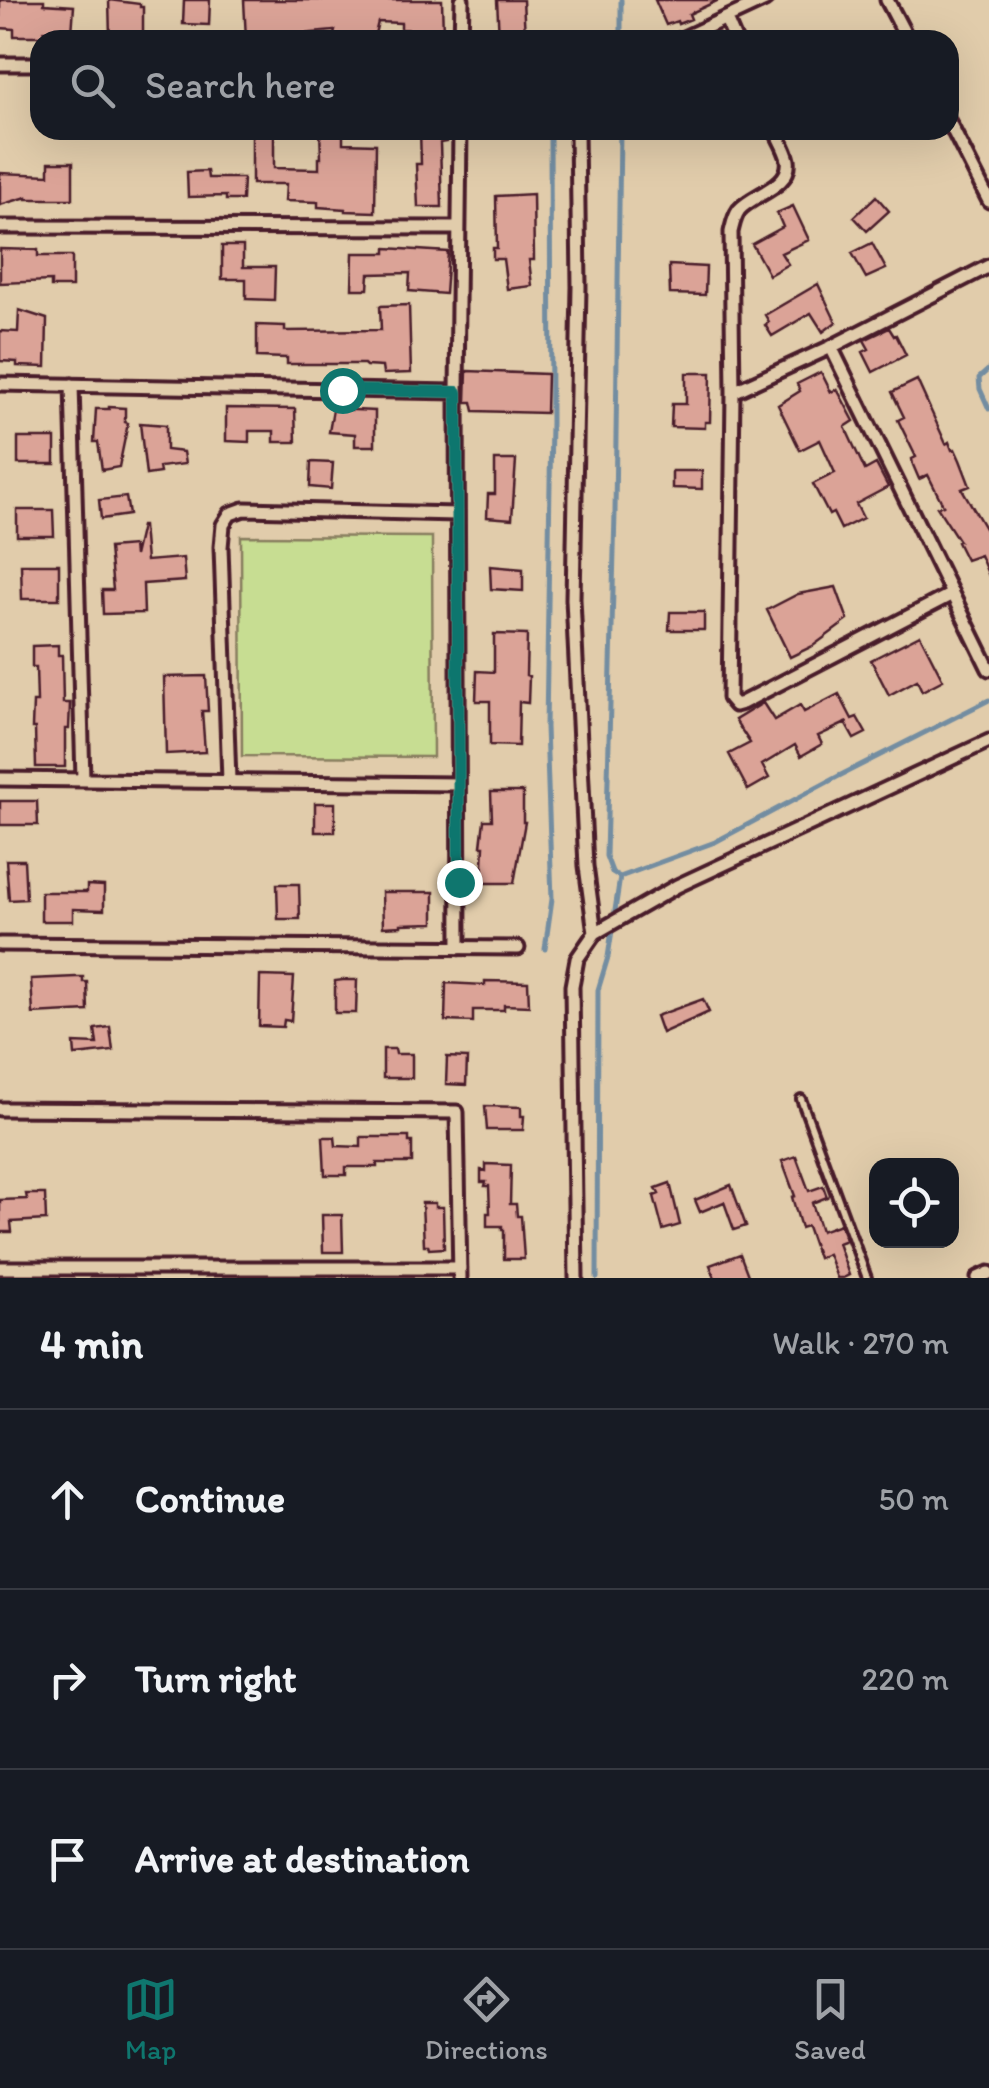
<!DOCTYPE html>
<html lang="en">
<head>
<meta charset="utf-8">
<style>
	:root { --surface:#171b24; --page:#242831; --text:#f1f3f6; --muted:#9ea1a6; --line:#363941; --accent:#0f766e }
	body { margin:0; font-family:Itim,sans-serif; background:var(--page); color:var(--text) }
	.controls { position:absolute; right:30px; bottom:30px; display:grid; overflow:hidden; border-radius:20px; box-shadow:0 10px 40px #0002 }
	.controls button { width:90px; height:90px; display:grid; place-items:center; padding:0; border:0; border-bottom:2px solid var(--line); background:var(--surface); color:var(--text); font:50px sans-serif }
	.stop { position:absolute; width:30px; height:30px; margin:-22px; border:8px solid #0f766e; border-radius:50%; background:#fff }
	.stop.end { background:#0f766e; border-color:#fff; box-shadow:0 2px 10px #0008 }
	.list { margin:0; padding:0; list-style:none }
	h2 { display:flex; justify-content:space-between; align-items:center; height:130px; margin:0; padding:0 40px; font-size:42px }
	h2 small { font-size:32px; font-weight:400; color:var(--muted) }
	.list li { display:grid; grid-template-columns:65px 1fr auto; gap:30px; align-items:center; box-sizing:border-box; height:180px; padding:0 40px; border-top:2px solid var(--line) }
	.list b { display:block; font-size:38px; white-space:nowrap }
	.list em { font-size:32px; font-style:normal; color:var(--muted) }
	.icon { flex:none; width:55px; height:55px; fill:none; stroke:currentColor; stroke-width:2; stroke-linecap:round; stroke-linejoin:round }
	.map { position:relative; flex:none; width:989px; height:1278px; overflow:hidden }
	.search { position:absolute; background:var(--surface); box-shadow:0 10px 40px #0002; left:30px; right:30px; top:30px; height:110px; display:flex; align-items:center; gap:25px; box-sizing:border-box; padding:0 35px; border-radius:30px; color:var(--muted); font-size:38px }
	.sheet { height:670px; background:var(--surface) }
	nav { display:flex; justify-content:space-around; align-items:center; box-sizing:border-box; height:140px; border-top:2px solid var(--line); background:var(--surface); font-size:28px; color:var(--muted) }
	nav a { display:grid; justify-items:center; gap:5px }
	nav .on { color:var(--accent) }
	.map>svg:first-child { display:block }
</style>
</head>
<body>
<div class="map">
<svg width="989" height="1278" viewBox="0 0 989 1278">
	<rect width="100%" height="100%" fill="#e1ccab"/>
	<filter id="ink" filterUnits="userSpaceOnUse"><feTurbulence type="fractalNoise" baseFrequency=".01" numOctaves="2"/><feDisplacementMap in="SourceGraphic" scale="20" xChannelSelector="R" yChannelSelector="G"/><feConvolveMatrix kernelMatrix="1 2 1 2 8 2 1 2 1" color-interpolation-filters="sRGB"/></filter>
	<g filter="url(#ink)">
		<path fill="#c7dd92" stroke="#887e5e" stroke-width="2.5" d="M 241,536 L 432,537 L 433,757 L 242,756 Z"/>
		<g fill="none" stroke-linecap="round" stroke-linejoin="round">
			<path stroke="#738da1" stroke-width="5" d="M 621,40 L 621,0
				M 620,130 L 615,513 L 606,856 L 612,872 L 620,877 L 715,842 L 837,777 L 989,700
				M 989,369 L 979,378 L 980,389 L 989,409
				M 545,949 L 552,899 L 546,727 L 551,422 L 550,130
				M 597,1278 L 598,990 L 608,957 L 620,877"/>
		</g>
		<path fill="#dba397" stroke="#4a1f2b" stroke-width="2.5" d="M 0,0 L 44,0 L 44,4 L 74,6 L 72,33 L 44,31 L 44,36 L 14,36 L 14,29 L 0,28 Z
			M 109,0 L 140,4 L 140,7 L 143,7 L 143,36 L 110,37 Z
			M 184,0 L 210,0 L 209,25 L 183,24 Z
			M 244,0 L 442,0 L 443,34 L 422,34 L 422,30 L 401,29 L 401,23 L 378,22 L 375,34 L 334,35 L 335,31 L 246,39 Z
			M 497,0 L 523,0 L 525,36 L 499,37 Z
			M 655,0 L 719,0 L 689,14 L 691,19 L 678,24 L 677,21 L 666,25 Z
			M 252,130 L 274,130 L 274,168 L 319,169 L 319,158 L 321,158 L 320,130 L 343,130 L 343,143 L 376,144 L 375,212 L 345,211 L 345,209 L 318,207 L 318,202 L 285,201 L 286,184 L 252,184 Z
			M 420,130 L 446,130 L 446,142 L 440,143 L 442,207 L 418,207 L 416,164 L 421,164 Z
			M 49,162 L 73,162 L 73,199 L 27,199 L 27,197 L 0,205 L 0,173 L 49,175 Z
			M 207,171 L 208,178 L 243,178 L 242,200 L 226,200 L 226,196 L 188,197 L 187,172 Z
			M 533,194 L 534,260 L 529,260 L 532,286 L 507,289 L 503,259 L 493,259 L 493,248 L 497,248 L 496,196 Z
			M 876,196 L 889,211 L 867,231 L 854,217 Z
			M 793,206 L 809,240 L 781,253 L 788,264 L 769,275 L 752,244 L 783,227 L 777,213 Z
			M 872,243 L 886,269 L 866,278 L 852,253 Z
			M 222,246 L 243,246 L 243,267 L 275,267 L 274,300 L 246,299 L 246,279 L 222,279 Z
			M 386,248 L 448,252 L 445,294 L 409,291 L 410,273 L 369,274 L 368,289 L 352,289 L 353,253 L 386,253 Z
			M 0,249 L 38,250 L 38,256 L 72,256 L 72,287 L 51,287 L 51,281 L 0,283 Z
			M 669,265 L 706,267 L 705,295 L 670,294 Z
			M 818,284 L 836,322 L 823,332 L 811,313 L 772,336 L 765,325 L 769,322 L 765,315 Z
			M 409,305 L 411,373 L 383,374 L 382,367 L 366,366 L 364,364 L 287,364 L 287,358 L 257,357 L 257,325 L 285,326 L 285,331 L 381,330 L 380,306 Z
			M 19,310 L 47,319 L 46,367 L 17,366 L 17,362 L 0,361 L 0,331 L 18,332 Z
			M 889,328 L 894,336 L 896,335 L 906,355 L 873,372 L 863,352 L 869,349 L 864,340 Z
			M 467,371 L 547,374 L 546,413 L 474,411 L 472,402 L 466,402 Z
			M 821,372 L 831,392 L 837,389 L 854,421 L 845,427 L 865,470 L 876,464 L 888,487 L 856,504 L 863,518 L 841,529 L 833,513 L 829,515 L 813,484 L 835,473 L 820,440 L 800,450 L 778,405 L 800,391 L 797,384 Z
			M 686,373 L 711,373 L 710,422 L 705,422 L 705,428 L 671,427 L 672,404 L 686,404 Z
			M 917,380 L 946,444 L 949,442 L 952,450 L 955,449 L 960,460 L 970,486 L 962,489 L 989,535 L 989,576 L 980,555 L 966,560 L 957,542 L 959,541 L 937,507 L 943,505 L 928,475 L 919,479 L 913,465 L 912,459 L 916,457 L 898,420 L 904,417 L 892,392 Z
			M 109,407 L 125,408 L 125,422 L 128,423 L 119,467 L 102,470 L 98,442 L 94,442 L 96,409 L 109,409 Z
			M 226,408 L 295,409 L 296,442 L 274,442 L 274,431 L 249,431 L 249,442 L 226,441 Z
			M 333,409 L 375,411 L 375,446 L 355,446 L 355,434 L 329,432 Z
			M 140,423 L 166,425 L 166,450 L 183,452 L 185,464 L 159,467 L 160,473 L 146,475 Z
			M 18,438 L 55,438 L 55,464 L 18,464 Z
			M 495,460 L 516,460 L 512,519 L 487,517 L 488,494 L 495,494 Z
			M 311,462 L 333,463 L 331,489 L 310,487 Z
			M 672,471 L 702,471 L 702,489 L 672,488 Z
			M 126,497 L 129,515 L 101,519 L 99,500 Z
			M 17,510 L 53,510 L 54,536 L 17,536 Z
			M 141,526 L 143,526 L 146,561 L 183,558 L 185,581 L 143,584 L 144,613 L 103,614 L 102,590 L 113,590 L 109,548 L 133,546 L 134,556 Z
			M 21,564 L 59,564 L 59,599 L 22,599 Z
			M 490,566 L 523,569 L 523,591 L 491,589 Z
			M 836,587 L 848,620 L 813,646 L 790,657 L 767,610 L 798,594 Z
			M 670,612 L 704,612 L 704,630 L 669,630 Z
			M 494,634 L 527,635 L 526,675 L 529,676 L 528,703 L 519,702 L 518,746 L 490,745 L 490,701 L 476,701 L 477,671 L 494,672 Z
			M 920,635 L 943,680 L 922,691 L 917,680 L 889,695 L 871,660 Z
			M 58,645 L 58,655 L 62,655 L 63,703 L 70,703 L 69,729 L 65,729 L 65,767 L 36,767 L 35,728 L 32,728 L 33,702 L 37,702 L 36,667 L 32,667 L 32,646 Z
			M 206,676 L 208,711 L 202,711 L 205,752 L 166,754 L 164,677 Z
			M 839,694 L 852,719 L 857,717 L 866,733 L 854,739 L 845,723 L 848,722 L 818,736 L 822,744 L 801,756 L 795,745 L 762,765 L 769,778 L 748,790 L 729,754 L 750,743 L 735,720 L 763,703 L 774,720 L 800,705 L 804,712 Z
			M 491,792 L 523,792 L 523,822 L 525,822 L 514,883 L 482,883 L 484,846 L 481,846 L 484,820 L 492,820 Z
			M 0,801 L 37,801 L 38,825 L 0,825 Z
			M 315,803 L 335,803 L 335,832 L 315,832 Z
			M 6,860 L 24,860 L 26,899 L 9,900 Z
			M 277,884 L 299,884 L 300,919 L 278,919 Z
			M 87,885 L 104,886 L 104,910 L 73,909 L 73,921 L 41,921 L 41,892 L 87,892 Z
			M 382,892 L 434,892 L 434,923 L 401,924 L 401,926 L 383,927 Z
			M 260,976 L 294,977 L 291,1021 L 284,1020 L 283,1027 L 259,1026 Z
			M 76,977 L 83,977 L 83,982 L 87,982 L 88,1011 L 33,1014 L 31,979 Z
			M 343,980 L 357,980 L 356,1013 L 335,1013 L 335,981 Z
			M 485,981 L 528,982 L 529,1006 L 504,1005 L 504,1010 L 473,1010 L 473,1022 L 445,1021 L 446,983 L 485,985 Z
			M 703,999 L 709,1012 L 662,1033 L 656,1016 Z
			M 110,1027 L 113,1051 L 75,1055 L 74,1043 L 97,1044 L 95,1029 Z
			M 383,1049 L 395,1049 L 396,1054 L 412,1054 L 412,1078 L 383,1078 Z
			M 447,1057 L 467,1058 L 466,1085 L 446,1084 Z
			M 485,1106 L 521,1107 L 521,1116 L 524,1116 L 523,1130 L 487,1130 Z
			M 323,1137 L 335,1137 L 336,1146 L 361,1147 L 361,1137 L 409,1137 L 409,1142 L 412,1142 L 412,1163 L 377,1163 L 377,1167 L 346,1167 L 346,1175 L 325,1175 Z
			M 796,1156 L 809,1191 L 823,1186 L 827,1197 L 812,1203 L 821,1231 L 840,1224 L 846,1240 L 838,1243 L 849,1275 L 843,1278 L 837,1278 L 828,1254 L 818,1258 L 807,1226 L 801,1228 L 792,1197 L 795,1196 L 782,1161 Z
			M 486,1164 L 511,1165 L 510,1204 L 516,1204 L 517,1216 L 521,1216 L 524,1259 L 504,1259 L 504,1230 L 502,1230 L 502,1226 L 487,1226 L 487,1213 L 490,1213 L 489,1186 L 485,1186 L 486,1182 L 481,1182 L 481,1170 L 486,1171 Z
			M 670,1183 L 680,1225 L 663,1230 L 654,1196 L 659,1194 L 656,1188 Z
			M 731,1185 L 746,1226 L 734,1230 L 724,1202 L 700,1212 L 695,1200 Z
			M 26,1194 L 45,1194 L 46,1220 L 11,1222 L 12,1232 L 0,1232 L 0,1200 L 27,1199 Z
			M 422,1203 L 435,1203 L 435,1207 L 443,1207 L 444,1248 L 429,1249 L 428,1245 L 424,1245 Z
			M 322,1215 L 342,1215 L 343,1252 L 323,1252 Z
			M 740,1254 L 749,1278 L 715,1278 L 710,1265 Z"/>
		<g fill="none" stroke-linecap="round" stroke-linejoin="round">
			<g stroke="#4a1f2b" stroke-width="14">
				<path id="lane" d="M 801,1099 L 867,1278"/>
			</g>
			<g stroke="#4a1f2b" stroke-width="19">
				<path id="street" d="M 887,0 L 908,40
					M 726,19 L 735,40
					M 461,40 L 462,0
					M 679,40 L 765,0
					M 0,64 L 40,64
					M 949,122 L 989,201
					M 577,130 L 579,287 L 573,599 L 586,866 L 595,933
					M 775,130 C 779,139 786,150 788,160 C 792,187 752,194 739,210 C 734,217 733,224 731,232 L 733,392 L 729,698 L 735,705 L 742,703 L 952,594
					M 0,227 L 458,228
					M 831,347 L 989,669
					M 0,384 L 457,392
					M 72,385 L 83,779
					M 733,392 L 831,347 L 989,266
					M 0,779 L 458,784
					M 229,781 L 221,547 L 223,525 L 230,514 L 244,509 L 457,514
					M 0,944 L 518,948
					M 459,948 L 457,392 L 460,130
					M 0,1109 L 457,1112 L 460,1278
					M 0,1268 L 460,1268
					M 576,1278 L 572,986 L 577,959 L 595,933 L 677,886 L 989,741
					M 978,1278 L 989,1273"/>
			</g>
			<use href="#lane" stroke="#e1ccab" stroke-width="6"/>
			<use href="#street" stroke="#e1ccab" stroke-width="11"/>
		</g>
	</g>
	<g fill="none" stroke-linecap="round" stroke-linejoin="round" filter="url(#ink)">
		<path stroke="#0f766e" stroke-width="12" d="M 342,390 L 457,392 L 459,882"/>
	</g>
</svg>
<div class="controls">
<button><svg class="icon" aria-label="locate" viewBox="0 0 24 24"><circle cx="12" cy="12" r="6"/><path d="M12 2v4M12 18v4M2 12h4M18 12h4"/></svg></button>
</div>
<div class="stop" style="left:342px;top:390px"></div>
<div class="stop end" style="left:459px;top:882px"></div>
<div class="search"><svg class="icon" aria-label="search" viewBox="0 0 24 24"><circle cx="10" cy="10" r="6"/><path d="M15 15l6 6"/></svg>Search here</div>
</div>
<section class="sheet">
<h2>4 min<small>Walk · 270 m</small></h2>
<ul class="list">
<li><svg class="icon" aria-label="ahead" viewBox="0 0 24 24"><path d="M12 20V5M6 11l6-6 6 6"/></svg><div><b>Continue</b></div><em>50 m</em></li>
<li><svg class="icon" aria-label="right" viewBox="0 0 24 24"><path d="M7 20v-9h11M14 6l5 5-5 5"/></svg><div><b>Turn right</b></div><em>220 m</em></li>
<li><svg class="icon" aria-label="arrive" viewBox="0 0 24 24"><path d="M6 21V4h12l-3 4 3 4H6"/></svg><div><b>Arrive at destination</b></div></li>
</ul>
</section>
<nav>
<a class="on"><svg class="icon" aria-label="map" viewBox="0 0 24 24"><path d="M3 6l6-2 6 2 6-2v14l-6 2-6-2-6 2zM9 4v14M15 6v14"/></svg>Map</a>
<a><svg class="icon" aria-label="directions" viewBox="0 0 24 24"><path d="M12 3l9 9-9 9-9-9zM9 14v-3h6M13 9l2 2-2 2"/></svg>Directions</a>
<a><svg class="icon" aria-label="saved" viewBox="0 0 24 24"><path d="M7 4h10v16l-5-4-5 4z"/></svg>Saved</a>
</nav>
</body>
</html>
